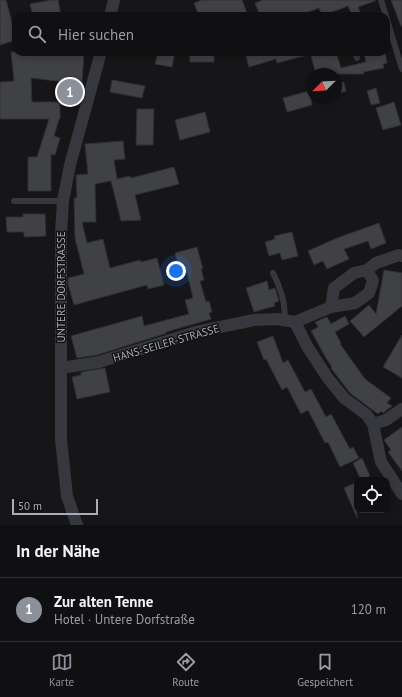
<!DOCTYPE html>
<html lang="de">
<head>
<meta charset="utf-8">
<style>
	:root { --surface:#101012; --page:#19191b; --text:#f1f3f6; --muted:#9c9d9f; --line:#303032; --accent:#8c9099 }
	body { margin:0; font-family:"PT Sans",sans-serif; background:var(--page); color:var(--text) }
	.controls { position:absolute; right:12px; bottom:12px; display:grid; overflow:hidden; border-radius:8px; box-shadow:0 2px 6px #0003 }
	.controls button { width:36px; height:36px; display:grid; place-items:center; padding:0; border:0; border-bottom:1px solid var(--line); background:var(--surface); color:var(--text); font:20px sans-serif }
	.compass { position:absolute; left:306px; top:68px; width:36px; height:36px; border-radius:50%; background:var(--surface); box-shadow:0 2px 6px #0003; rotate:246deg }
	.scale { position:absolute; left:12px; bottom:10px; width:86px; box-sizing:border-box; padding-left:4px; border:2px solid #a8adb8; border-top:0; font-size:11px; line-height:14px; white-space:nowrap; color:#a8adb8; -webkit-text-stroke:3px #111113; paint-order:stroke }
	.you { position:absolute; left:176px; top:271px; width:14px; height:14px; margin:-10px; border:3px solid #fff; border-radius:50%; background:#1a73e8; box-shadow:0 0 0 6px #1a73e833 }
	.badge { display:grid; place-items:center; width:26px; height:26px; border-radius:50%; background:var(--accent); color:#fff; font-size:13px; font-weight:700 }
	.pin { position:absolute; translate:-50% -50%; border:2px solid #fff; box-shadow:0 1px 4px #0006 }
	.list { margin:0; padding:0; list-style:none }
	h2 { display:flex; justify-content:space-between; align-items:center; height:52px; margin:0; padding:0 16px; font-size:17px }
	h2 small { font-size:13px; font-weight:400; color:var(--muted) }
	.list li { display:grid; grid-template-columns:26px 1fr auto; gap:12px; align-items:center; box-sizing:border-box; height:64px; padding:0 16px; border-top:1px solid var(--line) }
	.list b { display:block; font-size:15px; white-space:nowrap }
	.list p { margin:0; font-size:13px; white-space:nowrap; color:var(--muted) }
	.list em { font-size:13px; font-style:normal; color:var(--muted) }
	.icon { flex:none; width:22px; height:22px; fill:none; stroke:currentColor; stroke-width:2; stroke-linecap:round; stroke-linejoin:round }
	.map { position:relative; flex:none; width:402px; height:525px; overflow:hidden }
	.search { position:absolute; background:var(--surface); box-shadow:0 2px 6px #0003; left:12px; right:12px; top:12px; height:44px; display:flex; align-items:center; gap:10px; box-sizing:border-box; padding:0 14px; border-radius:12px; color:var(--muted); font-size:15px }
	.sheet { height:116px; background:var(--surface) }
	nav { display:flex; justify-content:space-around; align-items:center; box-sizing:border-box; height:56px; border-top:1px solid var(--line); background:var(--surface); font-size:11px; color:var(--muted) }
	nav a { display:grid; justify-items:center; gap:2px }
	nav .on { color:var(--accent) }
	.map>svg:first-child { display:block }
</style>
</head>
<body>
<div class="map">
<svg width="402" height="525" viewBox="0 0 402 525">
	<rect width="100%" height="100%" fill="#161618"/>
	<path fill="#404145" stroke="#303034" d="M 0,0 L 6,0 L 16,38 L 16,40 L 0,45 Z
		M 51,0 L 58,0 L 61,16 L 33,16 L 30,4 Z
		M 202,0 L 242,0 L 247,13 L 238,16 L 199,16 L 194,3 Z
		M 263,0 L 375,0 L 375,1 L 358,7 L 360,12 L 352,15 L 348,6 L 322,16 L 319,8 L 298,16 L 260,16 L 255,3 Z
		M 391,0 L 402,0 L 402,26 L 401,26 Z
		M 11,52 L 84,52 L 82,84 L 31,78 L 32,102 L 60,102 L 60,119 L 59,119 L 54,136 L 60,138 L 55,155 L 51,154 L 51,191 L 28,191 L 28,157 L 37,157 L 49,119 L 0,119 L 0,82 L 14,81 Z
		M 158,52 L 175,52 L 172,67 L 155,64 Z
		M 190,52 L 214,52 L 214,62 L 190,62 Z
		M 245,52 L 308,52 L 308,55 L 277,63 L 276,59 L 249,67 Z
		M 310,52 L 336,52 L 341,68 L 366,62 L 364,52 L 385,52 L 387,63 L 383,64 L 384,68 L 363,72 L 364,74 L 316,74 Z
		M 112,80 L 145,86 L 142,98 L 110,92 Z
		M 344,82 L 346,91 L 336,94 L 336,84 Z
		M 376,88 L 380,103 L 371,105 L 367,91 Z
		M 309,91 L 312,105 L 287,112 L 283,98 Z
		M 394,102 L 401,125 L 383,130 L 376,108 Z
		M 137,109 L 154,109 L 153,145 L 136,145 Z
		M 205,112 L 210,132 L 180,140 L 175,120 Z
		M 123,141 L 125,159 L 114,160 L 117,179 L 130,176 L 131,178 L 174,167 L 179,184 L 135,195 L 141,220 L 121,221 L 111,181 L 95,184 L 96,222 L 82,222 L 87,243 L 103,239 L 110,268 L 140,260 L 141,262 L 157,258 L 164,285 L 148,289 L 147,285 L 74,305 L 68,284 L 68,278 L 84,274 L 75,238 L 74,198 L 77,198 L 76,175 L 88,174 L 85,144 Z
		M 23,214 L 45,214 L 46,236 L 24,237 L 24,232 L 7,232 L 6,217 L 23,217 Z
		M 379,223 L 386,243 L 371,249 L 368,241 L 344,249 L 349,259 L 327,269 L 323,261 L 314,265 L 308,251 L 337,238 Z
		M 292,232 L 298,256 L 282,260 L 280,253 L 269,256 L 265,242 L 275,239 L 274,236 Z
		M 197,247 L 203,269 L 201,269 L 204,280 L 200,281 L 206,302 L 209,301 L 212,312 L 209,313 L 211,319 L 166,332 L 167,333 L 97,355 L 77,358 L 71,336 L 142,316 L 144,326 L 189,314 L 185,300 L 193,298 L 187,273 L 181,275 L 175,253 Z
		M 384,270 L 402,273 L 402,306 L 364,337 L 350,321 L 369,305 L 376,314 Z
		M 267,281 L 269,290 L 275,288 L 279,301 L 274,303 L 275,306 L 254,312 L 246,288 Z
		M 345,316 L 349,324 L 335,332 L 341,343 L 340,344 L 365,379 L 391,398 L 387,403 L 392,406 L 383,413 L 381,411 L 378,414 L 350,393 L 331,368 L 332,367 L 326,358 L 311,331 L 318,327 L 315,322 L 327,317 L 331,324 Z
		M 402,335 L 402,378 L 383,367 Z
		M 273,336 L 283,363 L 288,360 L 305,392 L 311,389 L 326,417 L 331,414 L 350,449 L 353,447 L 359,458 L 340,467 L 328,442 L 325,443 L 308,410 L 301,414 L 287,387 L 282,390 L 266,359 L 264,360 L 257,342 Z
		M 105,368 L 110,392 L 77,399 L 72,377 L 81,375 L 81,372 Z
		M 402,427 L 402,471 L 388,452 L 391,450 L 384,440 Z
		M 362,458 L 370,476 L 361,480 L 353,463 Z
		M 357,482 L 357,518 L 344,488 Z"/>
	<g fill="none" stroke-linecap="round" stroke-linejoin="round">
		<path stroke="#37383d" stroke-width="6" d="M 381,0 L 402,69
			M 355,52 L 357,58
			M 14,201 L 63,201
			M 273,273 C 280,287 287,304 284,320"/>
		<path stroke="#37383d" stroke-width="12" d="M 110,16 L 114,0
			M 331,307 L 355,303 L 369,293 L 373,281 L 367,270
			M 295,322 L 331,307 L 334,288 L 354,273 L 367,270 L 376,263 L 399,255 L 402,256
			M 61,368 L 99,362 L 196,332 L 254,320 L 277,319 L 295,322 L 307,346 L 327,377 L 344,398 L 367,415 L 373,424 L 381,462 L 402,494
			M 373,424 L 386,420 L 402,409
			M 77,525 L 67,496 L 61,439 L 61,233 L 63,201 L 70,165 L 101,52"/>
	</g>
	<g text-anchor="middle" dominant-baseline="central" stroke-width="3" stroke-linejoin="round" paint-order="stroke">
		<g font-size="11" fill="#a8adb8" stroke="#111113">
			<text transform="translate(61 287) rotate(-90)">UNTERE DORFSTRASSE</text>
			<text transform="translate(166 343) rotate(-16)">HANS-SEILER-STRASSE</text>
		</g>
	</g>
</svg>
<div class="controls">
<button><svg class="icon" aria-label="locate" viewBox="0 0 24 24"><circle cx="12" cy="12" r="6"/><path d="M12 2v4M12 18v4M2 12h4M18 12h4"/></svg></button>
</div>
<svg class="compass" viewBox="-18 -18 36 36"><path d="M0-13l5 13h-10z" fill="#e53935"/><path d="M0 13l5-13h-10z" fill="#9c9d9f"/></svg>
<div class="scale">50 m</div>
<div class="you"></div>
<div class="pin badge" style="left:70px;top:92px">1</div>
<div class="search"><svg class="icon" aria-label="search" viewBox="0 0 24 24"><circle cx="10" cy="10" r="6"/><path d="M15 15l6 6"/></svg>Hier suchen</div>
</div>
<section class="sheet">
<h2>In der Nähe<small></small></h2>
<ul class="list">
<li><span class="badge">1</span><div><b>Zur alten Tenne</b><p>Hotel · Untere Dorfstraße</p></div><em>120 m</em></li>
</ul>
</section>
<nav>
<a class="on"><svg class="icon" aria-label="map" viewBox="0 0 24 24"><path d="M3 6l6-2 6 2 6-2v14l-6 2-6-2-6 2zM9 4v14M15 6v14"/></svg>Karte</a>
<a><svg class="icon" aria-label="directions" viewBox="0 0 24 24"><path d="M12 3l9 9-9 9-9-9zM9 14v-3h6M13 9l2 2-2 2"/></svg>Route</a>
<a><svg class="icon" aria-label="saved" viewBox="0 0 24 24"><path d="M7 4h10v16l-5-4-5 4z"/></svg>Gespeichert</a>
</nav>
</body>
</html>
